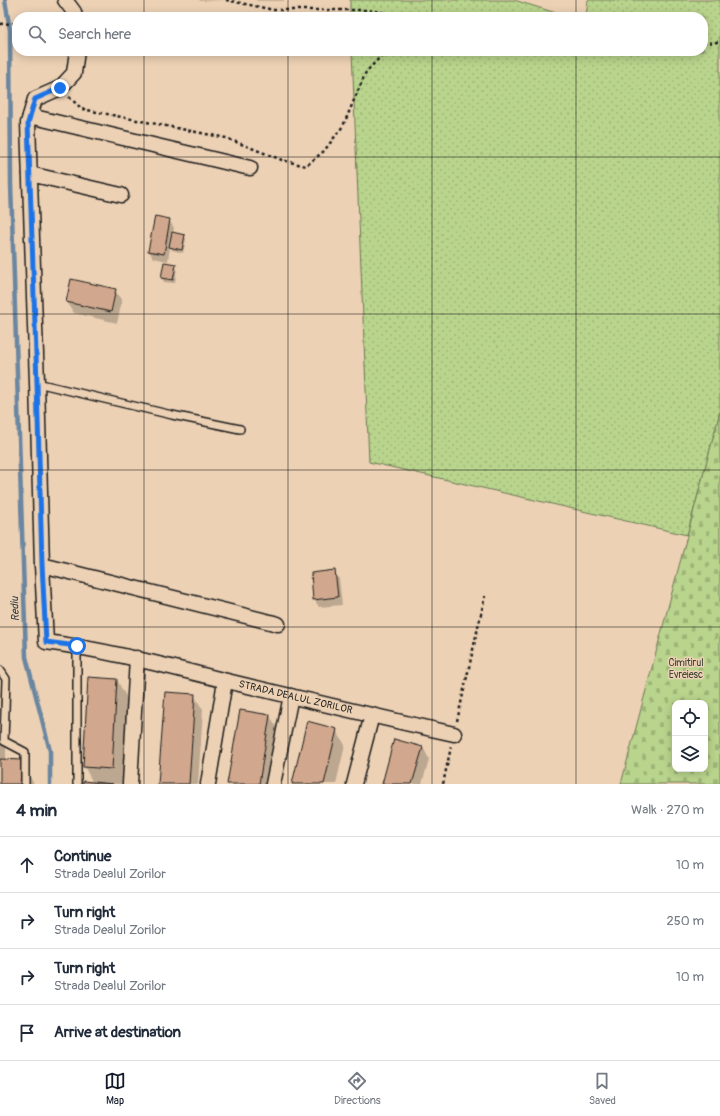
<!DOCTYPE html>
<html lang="en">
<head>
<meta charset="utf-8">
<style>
	:root { --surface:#fff; --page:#f6f6f7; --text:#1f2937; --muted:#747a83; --line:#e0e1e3; --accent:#111827 }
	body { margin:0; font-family:Pangolin,sans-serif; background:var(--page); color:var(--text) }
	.controls { position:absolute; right:12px; bottom:12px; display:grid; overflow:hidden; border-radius:8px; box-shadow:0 2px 10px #0003 }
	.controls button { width:36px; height:36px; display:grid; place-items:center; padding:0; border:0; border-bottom:1px solid var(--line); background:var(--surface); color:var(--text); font:20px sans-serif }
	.stop { position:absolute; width:12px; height:12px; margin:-9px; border:3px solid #1a73e8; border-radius:50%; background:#fff }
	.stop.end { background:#1a73e8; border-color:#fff; box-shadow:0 1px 4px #0008 }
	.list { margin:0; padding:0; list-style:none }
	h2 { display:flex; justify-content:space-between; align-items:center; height:52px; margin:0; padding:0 16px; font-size:17px }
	h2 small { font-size:13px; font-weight:400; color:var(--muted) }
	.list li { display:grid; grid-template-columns:26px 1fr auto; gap:12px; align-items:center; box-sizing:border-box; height:56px; padding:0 16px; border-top:1px solid var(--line) }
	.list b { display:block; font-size:15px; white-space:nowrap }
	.list p { margin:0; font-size:13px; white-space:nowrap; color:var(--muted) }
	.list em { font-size:13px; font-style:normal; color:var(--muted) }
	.icon { flex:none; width:22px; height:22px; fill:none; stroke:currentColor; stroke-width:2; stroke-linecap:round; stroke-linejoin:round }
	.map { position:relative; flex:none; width:720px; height:784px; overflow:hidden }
	.search { position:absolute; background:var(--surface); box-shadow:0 2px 10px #0003; left:12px; right:12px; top:12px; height:44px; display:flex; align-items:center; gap:10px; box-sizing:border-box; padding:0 14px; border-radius:16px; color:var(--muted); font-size:15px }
	.sheet { height:276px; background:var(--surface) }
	nav { display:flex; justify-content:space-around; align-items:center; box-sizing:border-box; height:56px; border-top:1px solid var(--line); background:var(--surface); font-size:11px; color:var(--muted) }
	nav a { display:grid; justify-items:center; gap:2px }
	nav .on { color:var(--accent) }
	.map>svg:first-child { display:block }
</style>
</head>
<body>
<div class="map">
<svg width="720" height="784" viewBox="0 0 720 784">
	<defs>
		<pattern id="grass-dots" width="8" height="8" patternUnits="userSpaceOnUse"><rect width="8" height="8" fill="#b9d48c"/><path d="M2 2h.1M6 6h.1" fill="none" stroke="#9eb578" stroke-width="1.8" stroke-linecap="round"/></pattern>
		<pattern id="cemetery-stones" width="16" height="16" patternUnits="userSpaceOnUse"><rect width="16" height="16" fill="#b9d48c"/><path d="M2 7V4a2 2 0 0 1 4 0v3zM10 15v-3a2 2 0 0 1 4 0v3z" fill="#9eb578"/></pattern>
	</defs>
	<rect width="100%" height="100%" fill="#ecd1b4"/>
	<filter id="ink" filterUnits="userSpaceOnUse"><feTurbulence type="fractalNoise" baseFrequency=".025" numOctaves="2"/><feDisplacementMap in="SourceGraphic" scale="8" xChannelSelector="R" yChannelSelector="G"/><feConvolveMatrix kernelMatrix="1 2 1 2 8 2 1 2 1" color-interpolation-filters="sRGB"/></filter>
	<g filter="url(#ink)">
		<path fill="url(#grass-dots)" stroke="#6a7854" d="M 350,0 L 514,0 L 569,17 L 350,17 Z
			M 588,0 L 720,0 L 720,412 L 687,535 L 369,462 L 352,51 L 703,51 L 703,17 L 586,17 Z"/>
		<path fill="url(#cemetery-stones)" stroke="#6a7854" fill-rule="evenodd" d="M 720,412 L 720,784 L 621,784 ZM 675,703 L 705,703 L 705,769 L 675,769 Z"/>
		<path fill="#0003" d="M 199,0 L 228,0 L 200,1 Z
			M 256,0 L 284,0 L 284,1 L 257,1 Z
			M 169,220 L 174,228 L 173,233 L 184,236 L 186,239 L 183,253 L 172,250 L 170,247 L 168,261 L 153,258 L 149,251 Z
			M 175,265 L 177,268 L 175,283 L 164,282 L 162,278 Z
			M 115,290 L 122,301 L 117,323 L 74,313 L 67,302 Z
			M 335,572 L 339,579 L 342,605 L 319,607 L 314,599 Z
			M 117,680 L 129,702 L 124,784 L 84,784 L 93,783 L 84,766 Z
			M 194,695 L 203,710 L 198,784 L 159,784 Z
			M 0,698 L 9,713 L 8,734 L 0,733 Z
			M 270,716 L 279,731 L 270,784 L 228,784 Z
			M 336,730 L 345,745 L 336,784 L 293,784 Z
			M 0,735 L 6,746 L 6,760 L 21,761 L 34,784 L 0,784 Z
			M 423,747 L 429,759 L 422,784 L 383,784 Z"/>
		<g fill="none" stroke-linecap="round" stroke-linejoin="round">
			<path stroke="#6a86a1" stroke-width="4.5" d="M 5,0 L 10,30 L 11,184 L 26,657 L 50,751 L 50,784"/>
		</g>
		<path fill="#d1a88d" stroke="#1c1c1c" d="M 155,216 L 170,219 L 164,254 L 148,251 Z
			M 172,232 L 185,235 L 182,250 L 169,247 Z
			M 164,262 L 176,264 L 173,280 L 161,278 Z
			M 71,279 L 116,289 L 111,312 L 66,302 Z
			M 335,570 L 338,597 L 313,600 L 311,573 Z
			M 88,677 L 117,679 L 112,769 L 83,767 Z
			M 165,692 L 195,694 L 189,784 L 158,784 Z
			M 240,710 L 270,715 L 259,784 L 227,784 Z
			M 307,721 L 337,729 L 324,784 L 292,784 Z
			M 394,739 L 423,747 L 412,784 L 382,784 Z
			M 0,759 L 22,760 L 20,784 L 0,784 Z
			M 83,781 L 113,784 L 83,784 Z"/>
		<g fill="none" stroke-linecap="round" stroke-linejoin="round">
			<g stroke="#1c1c1c" stroke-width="10">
				<path id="service" d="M 37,383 L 172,415 L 240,429
					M 0,670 L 6,679 L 4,741 L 25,752 L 25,784
					M 77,784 L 77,646"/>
			</g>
			<g stroke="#1c1c1c" stroke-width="17">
				<g id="minor">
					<path d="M 65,0 L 74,12 L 75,17"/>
					<path d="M 77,51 L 74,73 L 60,88 L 35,99 L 28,123 L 37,383 L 42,565 L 278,624"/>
					<path d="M 30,116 L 250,168"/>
					<path d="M 30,174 L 121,195"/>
					<path id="s1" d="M 42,565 L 46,642 C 107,650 166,666 227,681 C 302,699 378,717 454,734"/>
					<path d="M 130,784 L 137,658"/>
					<path d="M 208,784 L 225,681"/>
					<path d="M 273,784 L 291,696"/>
					<path d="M 354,784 L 372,715"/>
				</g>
			</g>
			<path stroke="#1c1c1c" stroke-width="2.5" stroke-dasharray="3 3" stroke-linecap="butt" d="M 226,0 L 274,10 L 369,10 L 412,17
				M 0,24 L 17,23
				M 703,43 L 720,42
				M 69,97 L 82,109 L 226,138 L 282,160 L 306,166 L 324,151 L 343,126 L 366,72 L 383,54 L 390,51
				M 457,721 L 485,596
				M 443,784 L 451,747"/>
			<use href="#service" stroke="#ecd1b4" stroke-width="7"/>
			<use href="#minor" stroke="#ecd1b4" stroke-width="14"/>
		</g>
	</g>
	<g fill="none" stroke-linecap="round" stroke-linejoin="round" filter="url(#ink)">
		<path stroke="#1a73e8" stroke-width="5" d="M 60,88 L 35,99 L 28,123 L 37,383 L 42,564 L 46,642 L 77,646"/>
	</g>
	<path fill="none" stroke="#1c1c1c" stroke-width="1" stroke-opacity="0.55" d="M 144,0 L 144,17M 288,0 L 288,17M 432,0 L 432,17M 576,0 L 576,17M 144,51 L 144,784M 288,51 L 288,784M 432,51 L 432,784M 576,51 L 576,784M 0,157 L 720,157M 0,314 L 720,314M 0,470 L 720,470M 0,627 L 720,627"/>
	<g text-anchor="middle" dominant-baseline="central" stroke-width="3" stroke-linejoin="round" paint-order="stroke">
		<g font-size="10" fill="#3b4132" stroke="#ecd1b4">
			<text x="686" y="663">Cimitirul<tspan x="686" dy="12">Evreiesc</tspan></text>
		</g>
		<g font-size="10" fill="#1c1c1c" stroke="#ecd1b4">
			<text stroke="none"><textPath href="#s1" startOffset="333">STRADA DEALUL ZORILOR</textPath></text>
		</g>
		<g font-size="11" font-style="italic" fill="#363f48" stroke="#ecd1b4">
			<text transform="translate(15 609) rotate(-92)">Rediu</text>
		</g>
	</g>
</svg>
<div class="controls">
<button><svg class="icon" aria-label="locate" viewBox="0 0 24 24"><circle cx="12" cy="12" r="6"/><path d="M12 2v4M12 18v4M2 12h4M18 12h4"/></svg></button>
<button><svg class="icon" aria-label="layers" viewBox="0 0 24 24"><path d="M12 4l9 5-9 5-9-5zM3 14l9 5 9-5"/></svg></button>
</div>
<div class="stop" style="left:77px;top:646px"></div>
<div class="stop end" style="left:60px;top:88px"></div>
<div class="search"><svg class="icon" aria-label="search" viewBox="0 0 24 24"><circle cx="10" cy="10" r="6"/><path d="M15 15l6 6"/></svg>Search here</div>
</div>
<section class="sheet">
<h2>4 min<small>Walk · 270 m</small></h2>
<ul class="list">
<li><svg class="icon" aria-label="ahead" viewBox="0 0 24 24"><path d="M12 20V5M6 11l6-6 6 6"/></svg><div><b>Continue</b><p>Strada Dealul Zorilor</p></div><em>10 m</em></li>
<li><svg class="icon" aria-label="right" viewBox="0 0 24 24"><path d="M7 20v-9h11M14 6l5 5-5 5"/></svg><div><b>Turn right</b><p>Strada Dealul Zorilor</p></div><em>250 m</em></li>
<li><svg class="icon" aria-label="right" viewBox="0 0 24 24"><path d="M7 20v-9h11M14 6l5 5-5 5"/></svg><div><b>Turn right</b><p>Strada Dealul Zorilor</p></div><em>10 m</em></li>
<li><svg class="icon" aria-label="arrive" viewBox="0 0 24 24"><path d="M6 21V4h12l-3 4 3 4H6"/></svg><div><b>Arrive at destination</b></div></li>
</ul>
</section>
<nav>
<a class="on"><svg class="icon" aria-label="map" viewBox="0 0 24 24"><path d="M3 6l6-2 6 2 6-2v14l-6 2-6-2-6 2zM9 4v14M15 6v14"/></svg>Map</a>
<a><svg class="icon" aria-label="directions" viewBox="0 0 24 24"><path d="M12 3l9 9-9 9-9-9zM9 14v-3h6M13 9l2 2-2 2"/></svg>Directions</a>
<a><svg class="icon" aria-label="saved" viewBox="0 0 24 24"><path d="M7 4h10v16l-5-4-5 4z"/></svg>Saved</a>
</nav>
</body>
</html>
